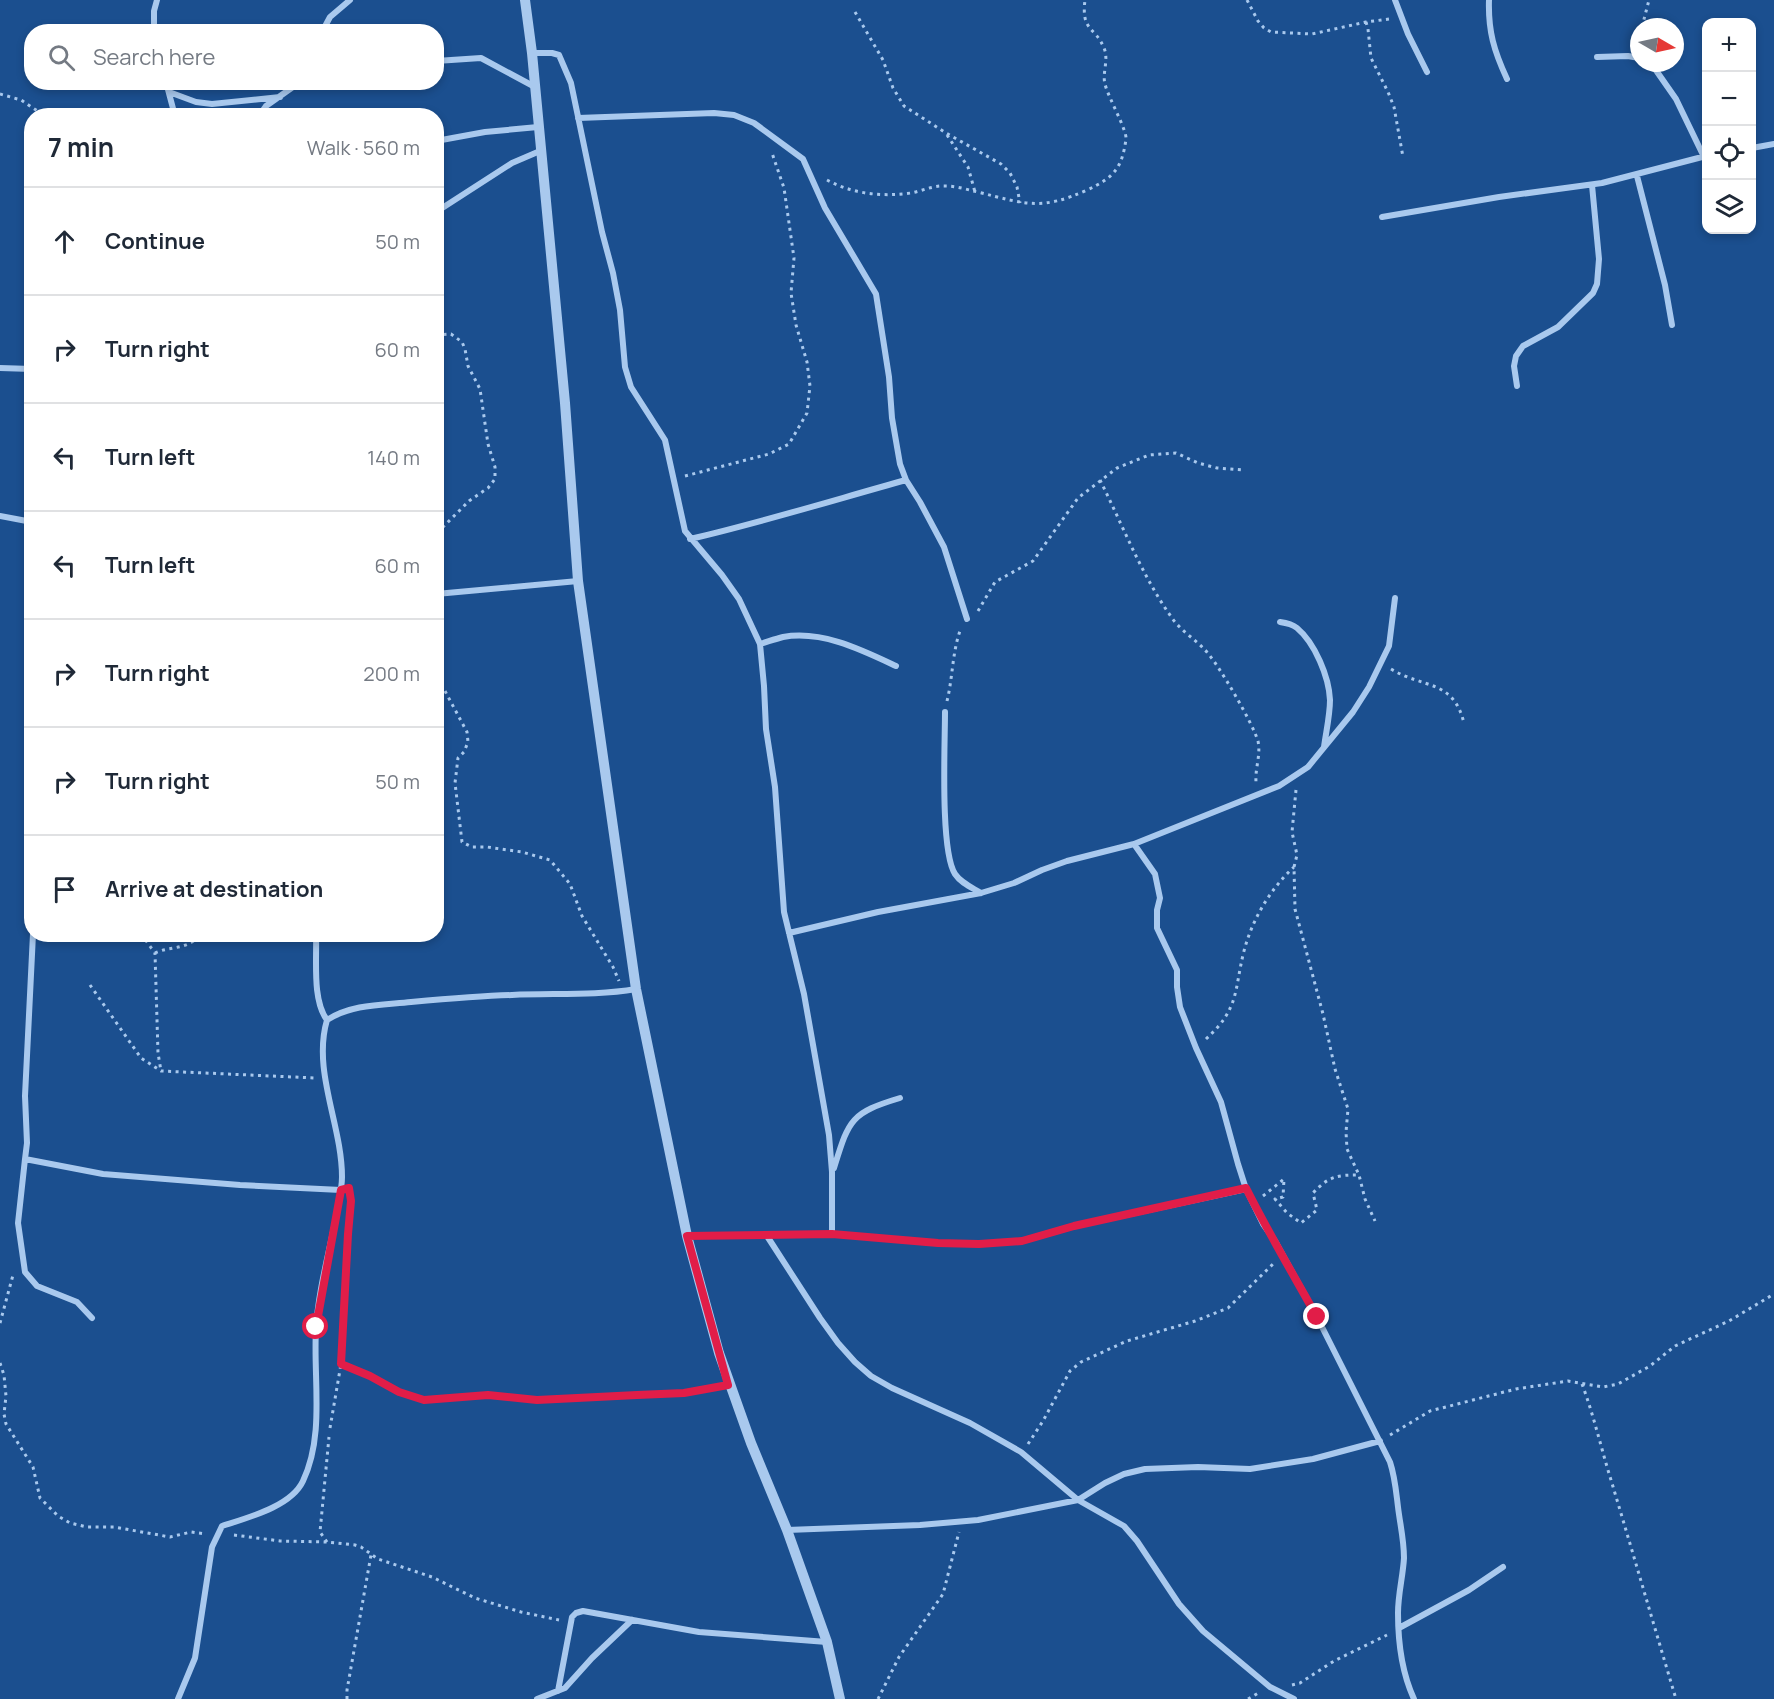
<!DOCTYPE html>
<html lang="en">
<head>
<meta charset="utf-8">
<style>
	:root { --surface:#fff; --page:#f6f6f7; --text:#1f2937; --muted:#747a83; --line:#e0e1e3 }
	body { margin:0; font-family:Manrope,sans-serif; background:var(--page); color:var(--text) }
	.controls { position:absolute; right:18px; top:18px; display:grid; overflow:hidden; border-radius:12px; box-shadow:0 3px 9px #0003 }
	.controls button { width:54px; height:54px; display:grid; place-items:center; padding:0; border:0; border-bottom:2px solid var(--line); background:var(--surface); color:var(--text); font:30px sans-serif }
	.compass { position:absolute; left:1630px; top:18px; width:54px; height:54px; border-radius:50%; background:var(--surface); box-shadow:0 3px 9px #0003; rotate:99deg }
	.stop { position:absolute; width:18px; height:18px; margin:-14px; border:4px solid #e11d48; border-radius:50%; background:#fff }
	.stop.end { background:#e11d48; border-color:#fff; box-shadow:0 2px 6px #0008 }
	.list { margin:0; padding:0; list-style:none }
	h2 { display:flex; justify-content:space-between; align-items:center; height:78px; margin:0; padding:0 24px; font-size:26px }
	h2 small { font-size:20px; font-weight:400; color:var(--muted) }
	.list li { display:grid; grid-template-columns:39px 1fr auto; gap:18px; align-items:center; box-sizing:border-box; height:108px; padding:0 24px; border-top:2px solid var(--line) }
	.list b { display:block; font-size:22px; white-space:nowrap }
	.list em { font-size:20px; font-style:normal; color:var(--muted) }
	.icon { flex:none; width:33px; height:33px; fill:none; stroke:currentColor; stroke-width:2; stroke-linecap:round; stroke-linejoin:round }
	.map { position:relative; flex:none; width:1774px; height:1699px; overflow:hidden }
	.search { position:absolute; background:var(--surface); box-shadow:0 3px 9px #0003; left:24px; top:24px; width:420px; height:66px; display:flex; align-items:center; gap:15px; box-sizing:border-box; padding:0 21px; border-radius:24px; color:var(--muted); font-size:22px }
	.panel { position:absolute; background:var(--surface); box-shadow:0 3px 9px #0003; left:24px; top:108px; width:420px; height:834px; border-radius:24px }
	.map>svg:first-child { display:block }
</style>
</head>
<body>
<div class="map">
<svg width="1774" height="1699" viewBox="0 0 1774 1699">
	<rect width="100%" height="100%" fill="#1b4f8f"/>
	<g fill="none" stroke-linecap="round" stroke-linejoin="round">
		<path stroke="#a9c9ee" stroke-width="3" stroke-dasharray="3 4.5" stroke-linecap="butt" d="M 1247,0 L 1258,21 L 1264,28 L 1271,32 L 1312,34 L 1366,22 L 1389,19
			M 855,12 L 883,60 L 893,88 L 904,106 L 946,133 L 1001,164 L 1010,173 L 1017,187 L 1020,203
			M 1366,22 L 1368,29 L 1371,58 L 1388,92 L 1394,107 L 1403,157
			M 1642,27 L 1649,0
			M 0,94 L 21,100 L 45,116
			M 947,135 L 968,167 L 975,192
			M 827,180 C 853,194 881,197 911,193 C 922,191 934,185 946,186 C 957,186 968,190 978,192 C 1025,204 1041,211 1087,190 C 1113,178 1122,169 1126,139 C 1127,130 1108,97 1105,84 C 1102,73 1109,60 1104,48 C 1095,26 1081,32 1085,0
			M 436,335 L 451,334 L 462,342 L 465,349 L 468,366 L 480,389 L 488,444 L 495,467 L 495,479 L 488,488 L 469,501 L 442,528 L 436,539
			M 685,476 L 769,454 L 789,444 L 807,413 L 810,386 L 807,362 L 796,325 L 791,293 L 794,258 L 784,188 L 772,153
			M 1100,480 C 1123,526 1142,576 1172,618 C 1181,631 1195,639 1205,650 C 1218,663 1253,724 1258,741 C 1261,755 1255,768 1256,782
			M 978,611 L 995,582 L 1033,561 L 1078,498 L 1117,468 L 1149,455 L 1176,453 L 1198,463 L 1217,468 L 1244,470
			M 1391,669 C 1424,689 1453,679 1464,723
			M 436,679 L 445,691 L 467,732 L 468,742 L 464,752 L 458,758 L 455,783 L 462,842 L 472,847 L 487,847 L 522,852 L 550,860 L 570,884 L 582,916 L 613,967 L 619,981
			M 947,701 C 953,677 952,652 961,628
			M 1296,790 L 1292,832 L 1297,855 L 1294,867 L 1295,909 L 1323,1014 L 1335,1069 L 1348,1109 L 1346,1132 L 1347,1149 L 1359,1175 L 1365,1199 L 1375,1221
			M 141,934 L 155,953 L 158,1053 L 161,1071
			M 155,953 C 169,946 190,950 200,934
			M 90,985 L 141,1058 L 161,1071 L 315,1078
			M 1206,1039 C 1240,1008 1234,990 1244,951 C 1252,920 1270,889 1294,867
			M 1263,1196 L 1284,1179 L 1283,1197 L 1275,1199 L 1287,1213 L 1301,1223 L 1317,1210 L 1313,1193 C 1329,1176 1337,1175 1359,1175
			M 0,1323 L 13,1275
			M 0,1363 L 4,1375 L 6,1396 L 4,1414 L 6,1424 L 33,1467 L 40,1498 L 58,1516 L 70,1523 L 87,1527 L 114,1527 L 170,1537 L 191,1532 L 206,1534
			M 341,1364 L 370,1376 L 399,1392 L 424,1399 L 488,1395 L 537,1400 L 684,1393 L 718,1387
			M 1582,1384 C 1594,1416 1601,1448 1611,1480 C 1633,1553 1654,1626 1676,1699
			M 330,1428 L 341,1364 L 349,1222
			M 1390,1435 L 1430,1411 L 1516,1389 L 1568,1381 L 1603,1387 L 1618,1384 L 1650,1366 L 1675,1346 L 1729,1321 L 1774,1294
			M 1028,1444 L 1043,1421 L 1070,1371 L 1081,1362 L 1127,1341 L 1195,1321 L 1228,1308 L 1274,1263
			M 234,1535 L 280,1541 L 327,1542 L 355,1545 L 361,1547 L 378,1559 L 432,1577 L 475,1598 L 521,1612 L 559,1620
			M 327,1542 L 320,1532 L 329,1437
			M 1292,1685 L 1300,1683 L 1334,1661 L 1387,1635
			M 347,1699 L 347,1690 L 371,1555
			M 878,1699 L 899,1657 L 943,1594 L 959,1532
			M 1248,1699 L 1260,1692"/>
		<path stroke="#a9c9ee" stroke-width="6" d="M 1395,0 L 1408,34 L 1427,72
			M 1489,0 C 1488,31 1494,51 1507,79
			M 154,32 L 154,11 L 157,0
			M 322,32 L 330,17 L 350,0
			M 532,53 L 552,53 L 559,55 L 571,83 L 602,232 L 613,273 L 620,310 L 625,367 L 631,387 L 665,440 L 685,531 L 722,575 L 739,599 L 760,644 L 764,686 L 766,729 L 775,787 L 784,912 L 804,994 L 829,1135 L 832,1172 L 832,1234
			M 1597,57 L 1628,56 L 1639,58
			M 436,61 L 481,58 L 535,87
			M 1648,63 L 1653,66 L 1676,99 L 1704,157
			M 166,82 L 175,116
			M 169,92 L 196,102 L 212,104 L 280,97
			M 259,116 L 266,106 L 300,82
			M 578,118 L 714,113 L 734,115 L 754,123 L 803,159 L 825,208 L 876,294 L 889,377 L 892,418 L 900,464 L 906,480 L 920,502 L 944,547 L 967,619
			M 436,141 L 485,132 L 538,127
			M 1752,148 L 1774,144
			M 1637,176 L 1665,285 L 1672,325
			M 436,212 L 512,163 L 540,151
			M 1382,217 L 1499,197 L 1602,183 L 1706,156
			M 0,368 L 32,369
			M 1517,386 L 1514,366 L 1516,356 L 1523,346 L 1558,327 L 1593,293 L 1597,284 L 1599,259 L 1592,185
			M 0,516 L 32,522
			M 690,539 C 763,522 834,500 906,480
			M 436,594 L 578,581
			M 1280,622 C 1287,623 1292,624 1297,628 C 1315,643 1329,677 1330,700 C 1330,715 1326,732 1324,747
			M 760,644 C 767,642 775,639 783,637 C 822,630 862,650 896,666
			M 945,712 C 945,744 940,851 955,874 C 961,883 971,887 981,893
			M 1134,844 L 1155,874 L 1160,898 L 1157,910 L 1157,928 L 1177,970 L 1177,987 L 1180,1007 L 1196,1048 L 1221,1102 L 1238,1164 L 1246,1189 L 1263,1224 L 1275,1241 L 1317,1317 L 1390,1462 C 1395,1477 1396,1491 1398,1507 C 1400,1524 1404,1540 1404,1558 C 1403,1576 1398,1594 1398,1613 C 1398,1641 1402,1673 1414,1699
			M 789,933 L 878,912 L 981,893 L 1014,883 L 1042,870 L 1067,861 L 1134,844 L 1279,786 L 1308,767 L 1353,712 L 1369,687 L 1389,646 L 1395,598
			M 33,934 L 25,1096 L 27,1143 L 25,1159 L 103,1174 L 240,1185 L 341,1190
			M 316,934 C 317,960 312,1000 327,1020
			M 25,1159 L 18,1223 L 25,1272 L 37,1286 L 77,1302 L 92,1318
			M 834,1168 C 849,1120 850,1113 900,1098
			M 687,1236 L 832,1234 L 938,1243 L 979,1244 L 1022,1241 L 1074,1226 L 1246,1189
			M 767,1236 L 820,1318 L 838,1343 L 855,1362 L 871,1376 L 892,1388 L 970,1423 L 1021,1452 L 1078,1500 L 1124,1526 L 1137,1541 L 1179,1604 L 1203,1631 L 1270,1687 L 1294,1699
			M 787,1530 L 920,1525 L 978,1520 L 1078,1500 L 1105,1483 L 1124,1474 L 1145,1469 L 1198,1467 L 1250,1469 L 1313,1459 L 1380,1441
			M 1399,1628 L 1469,1590 L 1503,1567
			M 558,1691 L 572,1617 L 576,1613 L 583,1611 L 699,1632 L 827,1642
			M 178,1699 L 195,1658 L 212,1547 L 222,1526 C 246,1518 291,1507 303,1481 C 325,1435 313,1378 316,1329 C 318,1292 329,1253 336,1217 C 338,1204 342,1190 342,1177 C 342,1125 312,1071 327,1020 C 352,1004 382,1005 411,1002 C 445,999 479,996 512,995 C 554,993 595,996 636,989
			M 537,1699 L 565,1688 L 592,1658 L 632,1620"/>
		<path stroke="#a9c9ee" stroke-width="10" d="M 525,0 L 532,53 L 565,403 L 578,581 L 636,989 L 687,1236 L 719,1353 L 751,1443 L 787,1530 L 827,1642 L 840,1699"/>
	</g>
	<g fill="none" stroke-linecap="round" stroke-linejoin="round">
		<path stroke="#e11d48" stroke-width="8" d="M 316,1327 L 341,1190 L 349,1188 L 351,1201 L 348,1234 L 341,1364 L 370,1376 L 399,1392 L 424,1400 L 488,1395 L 537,1400 L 637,1395 L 684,1393 L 728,1385 L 687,1236 L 832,1234 L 938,1243 L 979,1244 L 1022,1241 L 1074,1226 L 1246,1188 C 1268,1232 1293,1274 1317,1317"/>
	</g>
</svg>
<div class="controls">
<button>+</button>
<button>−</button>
<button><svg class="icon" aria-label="locate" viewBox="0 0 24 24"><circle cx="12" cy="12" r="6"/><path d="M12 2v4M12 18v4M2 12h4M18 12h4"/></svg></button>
<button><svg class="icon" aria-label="layers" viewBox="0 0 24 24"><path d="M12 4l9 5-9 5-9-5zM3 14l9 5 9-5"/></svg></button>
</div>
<svg class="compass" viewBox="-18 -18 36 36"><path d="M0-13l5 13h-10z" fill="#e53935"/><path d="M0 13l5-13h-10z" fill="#747a83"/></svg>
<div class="stop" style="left:316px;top:1327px"></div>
<div class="stop end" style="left:1317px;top:1317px"></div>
<div class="search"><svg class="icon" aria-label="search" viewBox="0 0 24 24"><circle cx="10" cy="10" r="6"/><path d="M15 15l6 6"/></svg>Search here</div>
<section class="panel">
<h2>7 min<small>Walk · 560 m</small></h2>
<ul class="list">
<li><svg class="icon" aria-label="ahead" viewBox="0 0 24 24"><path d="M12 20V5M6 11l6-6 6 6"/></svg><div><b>Continue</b></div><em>50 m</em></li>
<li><svg class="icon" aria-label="right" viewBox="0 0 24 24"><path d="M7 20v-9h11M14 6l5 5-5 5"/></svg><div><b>Turn right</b></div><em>60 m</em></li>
<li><svg class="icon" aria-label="left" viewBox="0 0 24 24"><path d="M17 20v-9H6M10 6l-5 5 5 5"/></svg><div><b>Turn left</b></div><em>140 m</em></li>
<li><svg class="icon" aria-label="left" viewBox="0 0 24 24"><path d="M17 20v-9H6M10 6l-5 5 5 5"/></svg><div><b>Turn left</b></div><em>60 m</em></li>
<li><svg class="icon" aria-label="right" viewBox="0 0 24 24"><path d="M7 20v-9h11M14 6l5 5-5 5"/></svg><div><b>Turn right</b></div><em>200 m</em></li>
<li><svg class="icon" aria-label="right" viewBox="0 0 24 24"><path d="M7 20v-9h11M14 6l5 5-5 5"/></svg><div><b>Turn right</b></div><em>50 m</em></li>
<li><svg class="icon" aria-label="arrive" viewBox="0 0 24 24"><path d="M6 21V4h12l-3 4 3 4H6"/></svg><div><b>Arrive at destination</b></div></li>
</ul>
</section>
</div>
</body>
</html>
